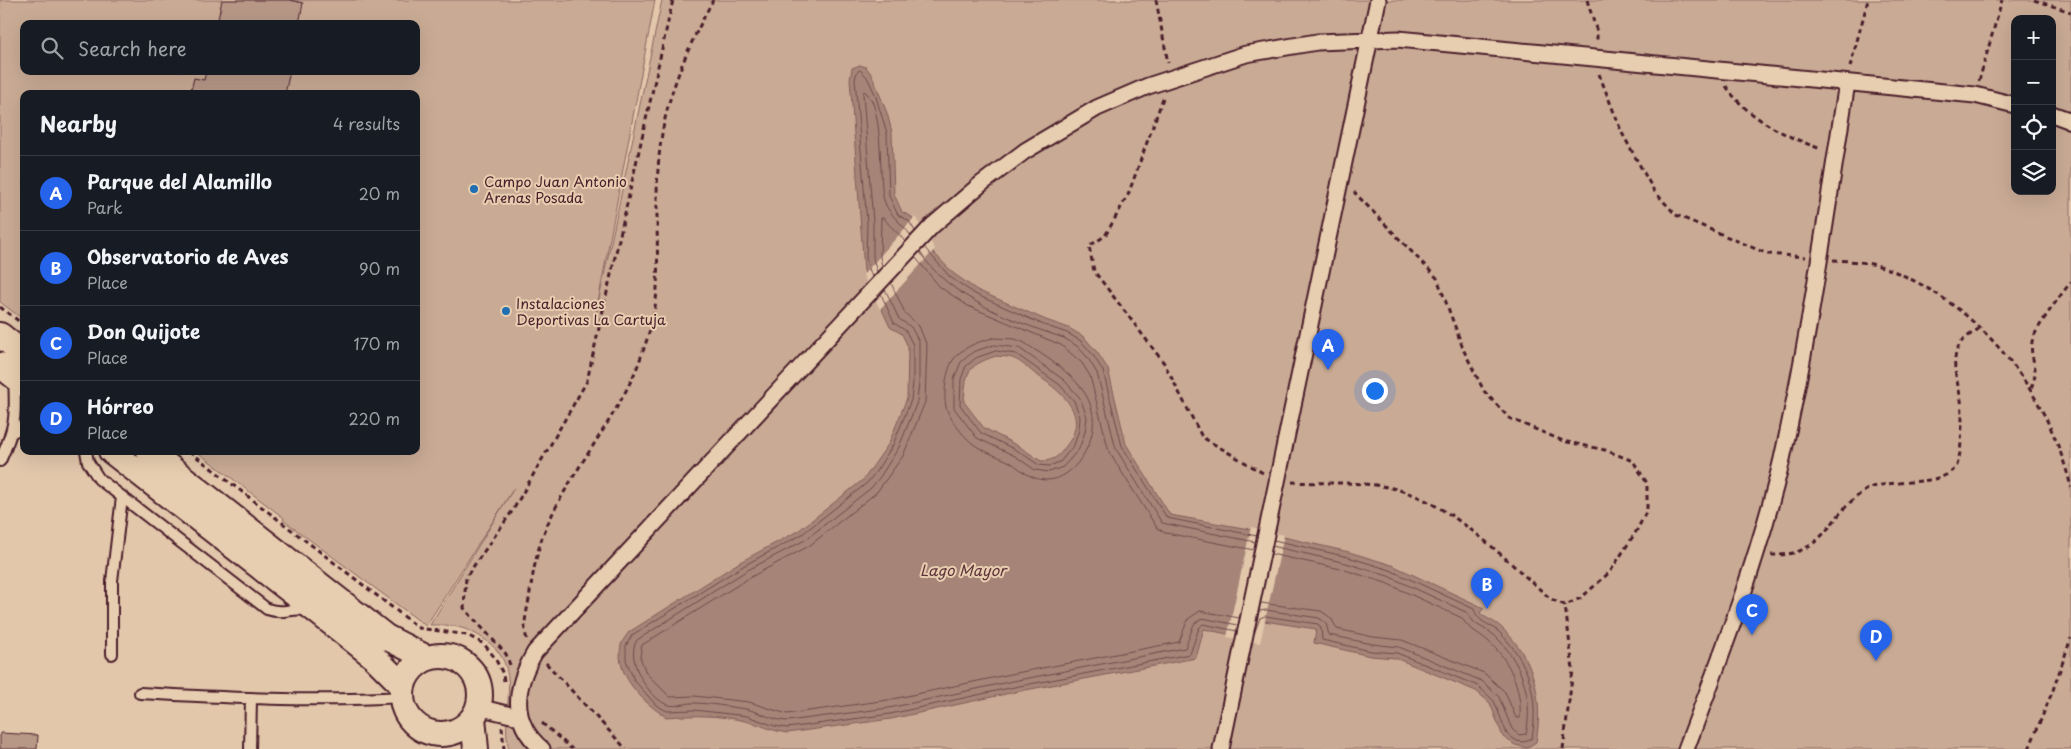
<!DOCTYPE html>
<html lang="en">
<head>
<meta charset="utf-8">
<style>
	:root { --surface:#171b24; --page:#242831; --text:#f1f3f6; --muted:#9ea1a6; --line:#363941; --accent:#2563eb }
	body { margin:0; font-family:"Playpen Sans",sans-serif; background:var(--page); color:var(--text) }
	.controls { position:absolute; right:15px; top:15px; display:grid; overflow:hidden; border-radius:10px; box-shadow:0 5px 20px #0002 }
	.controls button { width:45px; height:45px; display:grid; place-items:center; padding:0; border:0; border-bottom:1px solid var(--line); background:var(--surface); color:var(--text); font:25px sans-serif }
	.you { position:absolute; left:1374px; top:390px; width:18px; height:18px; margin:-12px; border:4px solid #fff; border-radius:50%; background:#1a73e8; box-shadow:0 0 0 8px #1a73e833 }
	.badge { display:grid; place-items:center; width:32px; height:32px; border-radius:50%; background:var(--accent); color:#fff; font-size:16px; font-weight:700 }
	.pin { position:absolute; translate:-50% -41px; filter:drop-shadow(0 1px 2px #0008) }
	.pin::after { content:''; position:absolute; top:26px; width:18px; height:15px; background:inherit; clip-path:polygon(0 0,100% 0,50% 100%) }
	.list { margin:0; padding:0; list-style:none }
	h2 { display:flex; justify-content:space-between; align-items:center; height:65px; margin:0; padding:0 20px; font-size:21px }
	h2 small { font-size:16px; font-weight:400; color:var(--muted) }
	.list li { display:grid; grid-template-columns:32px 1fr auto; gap:15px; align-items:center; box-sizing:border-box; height:75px; padding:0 20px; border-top:1px solid var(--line) }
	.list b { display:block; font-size:19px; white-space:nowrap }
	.list p { margin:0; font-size:16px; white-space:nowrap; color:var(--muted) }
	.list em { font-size:16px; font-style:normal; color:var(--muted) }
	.icon { flex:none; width:28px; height:28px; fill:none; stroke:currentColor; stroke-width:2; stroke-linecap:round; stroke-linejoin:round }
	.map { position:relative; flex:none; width:2071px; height:749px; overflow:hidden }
	.search { position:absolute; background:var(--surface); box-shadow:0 5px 20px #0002; left:20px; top:20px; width:400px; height:55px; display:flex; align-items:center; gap:12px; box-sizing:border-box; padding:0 18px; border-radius:10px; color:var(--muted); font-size:19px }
	.panel { position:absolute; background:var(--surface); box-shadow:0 5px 20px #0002; left:20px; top:90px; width:400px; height:365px; border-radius:10px }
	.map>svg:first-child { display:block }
</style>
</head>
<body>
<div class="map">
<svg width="2071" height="749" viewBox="0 0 2071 749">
	<rect width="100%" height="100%" fill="#e2c7ab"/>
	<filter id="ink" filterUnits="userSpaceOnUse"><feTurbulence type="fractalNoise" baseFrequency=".02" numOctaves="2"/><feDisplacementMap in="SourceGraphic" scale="10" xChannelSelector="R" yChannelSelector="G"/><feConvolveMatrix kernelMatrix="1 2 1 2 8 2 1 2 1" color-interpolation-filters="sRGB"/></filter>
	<g filter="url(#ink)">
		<path fill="#c9ab95" stroke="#8a6560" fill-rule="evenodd" d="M 0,0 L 655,0 L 594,323 L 662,0 L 2071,0 L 2071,749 L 509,749 C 499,709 526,667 484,639 C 467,627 451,624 430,625 L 514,488 L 426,626 L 283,520 L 284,518 L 196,451 L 416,451 L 416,94 L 24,94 L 24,320 L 0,302 ZM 2015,19 L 2052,19 L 2052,191 L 2015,191 ZM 24,24 L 416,24 L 416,71 L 24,71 Z"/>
		<path fill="#a68578" stroke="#815c59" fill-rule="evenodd" d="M 860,65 L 866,67 L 872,75 L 887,113 L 892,132 L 894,194 L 902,212 L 912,217 L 933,252 L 953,273 L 977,290 L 1046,320 L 1069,328 L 1084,337 L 1097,352 L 1108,369 L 1126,444 L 1170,515 L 1249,529 L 1349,552 L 1392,565 L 1484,608 L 1480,613 C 1488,620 1493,620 1501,627 C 1534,657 1544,699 1536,742 L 1527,748 L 1515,745 L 1503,737 L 1490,703 L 1476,691 L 1395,658 L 1370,656 L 1314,643 L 1316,629 L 1264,621 L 1259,641 L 1204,629 L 1196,658 L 1015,692 L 891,719 L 787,733 C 772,731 759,724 745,721 C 719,715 692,715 666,717 C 644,703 614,675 621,645 C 622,641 626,636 629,632 L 740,562 L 798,531 L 864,479 L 889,443 L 907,398 L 908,347 L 902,334 L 890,327 L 864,271 L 850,79 L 852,68 ZM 996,356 C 1001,357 1007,356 1012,358 C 1019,360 1028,368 1034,373 C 1059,390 1092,414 1066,446 C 1059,456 1054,461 1041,461 L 1020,447 L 984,428 L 964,402 C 966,372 966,366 996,356 Z"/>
		<path fill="#e2c7ab" d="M 915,217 L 935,249 L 880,309 L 863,275 Z
			M 1251,527 L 1284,535 L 1260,643 L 1227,637 Z"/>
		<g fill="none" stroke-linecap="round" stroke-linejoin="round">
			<path stroke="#6f484a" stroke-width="1" d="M 924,247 L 950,277 L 975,294 L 1044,325 L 1067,333 L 1081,341 L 1093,355 L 1103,371 L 1122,446 L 1167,518 L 1257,536
				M 920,252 C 948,298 1015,322 1064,338 L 1077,346 L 1088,358 L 1097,373 L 1116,449 L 1162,523 L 1255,542
				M 915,257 L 940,287 L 968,306 L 1061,345 L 1082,363 L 1090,376 L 1109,452 L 1157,528 L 1166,533 L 1254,550
				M 882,266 L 880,257 L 881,218 L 884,218 C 890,228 899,232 905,242
				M 877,272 L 873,258 L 873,222 L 863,94 L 864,91 C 884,102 879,175 883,196 C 886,214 902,222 911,236
				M 872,277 L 866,259 L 867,223 L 855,79 L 857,72 L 860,70 L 867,77 L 875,94 L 887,133 L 889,196 L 898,215 L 909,221 L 915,231
				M 891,283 L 905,313 L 919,326 L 927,346 L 925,402 L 903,456 L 877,492 L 809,546 L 749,578 L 642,645 L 640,657 L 646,673 L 670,697 L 694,696 L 749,702 L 787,714 L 888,700 L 1011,674 L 1179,642 L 1188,619 L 1200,611 L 1240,618
				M 885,289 L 899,319 L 911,327 L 919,342 L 919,383 L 917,402 L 899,447 L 880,477 L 871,488 L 805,540 L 746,571 L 637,640 C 624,659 650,701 669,705 C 676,707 685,703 692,703 C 710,703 729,707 746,709 C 760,712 772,720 787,721 L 889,708 L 1013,681 L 1185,648 L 1194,624 L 1202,618 L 1238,625
				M 881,294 L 894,323 L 906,331 L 913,345 L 913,383 L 911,400 L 893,445 L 875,473 L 867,483 L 801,535 L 743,566 L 632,635 L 626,646 L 626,660 L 634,680 L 656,705 L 667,711 L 694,710 L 747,716 L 775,726 L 787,728 L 890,714 L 1014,687 L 1190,654 L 1199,628 L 1203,624 L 1237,631
				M 993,338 L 1015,339 L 1023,342 C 1053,362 1098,386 1093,428 C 1090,453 1066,489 1035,478 C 1026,475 1018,467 1010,462 C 998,456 983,452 972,443 C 963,436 949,418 946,407 C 943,393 946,367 956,356 C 966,346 980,341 993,338 Z
				M 994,345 L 1019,348 L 1064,380 L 1080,398 L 1087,417 L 1085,432 L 1079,449 L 1063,467 L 1049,472 L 1035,470 L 1015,456 L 977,438 L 954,408 L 954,379 L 961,362 L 973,352 Z
				M 996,351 L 1016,354 L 1060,385 L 1074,401 L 1080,417 L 1079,430 L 1074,445 L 1060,462 L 1049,466 L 1039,465 L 1018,451 L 981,433 L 960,405 L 961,379 L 966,366 L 976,358 Z
				M 1261,603 L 1321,611 L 1331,618 L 1337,629 L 1373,637 L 1402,640 L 1484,673 L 1505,692 L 1516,718 L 1520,718 C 1522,689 1510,660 1488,641 C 1478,632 1469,630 1462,618 L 1386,583 L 1345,570 L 1271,554
				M 1259,611 L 1266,610 L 1319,618 L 1326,623 L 1329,635 L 1372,644 L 1399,647 L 1482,681 L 1499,697 L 1512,729 L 1519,735 L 1526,734 C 1534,698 1521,660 1494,635 C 1484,627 1473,626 1468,613 L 1388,576 L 1346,563 L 1272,546
				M 1254,634 L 1260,618 L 1265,616 L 1318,624 L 1321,628 L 1322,640 L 1371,651 L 1397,653 L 1478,686 L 1494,701 L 1507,734 L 1517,741 L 1524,742 L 1532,738 C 1539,697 1529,661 1499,632 C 1489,623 1478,623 1474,609 L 1390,570 L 1348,557 L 1274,540"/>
		</g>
		<path fill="#b79887" stroke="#4a1f2b" d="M 222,0 L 290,0 L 303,3 L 299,24 L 217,24 Z
			M 206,71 L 290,71 L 285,94 L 190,94 L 194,78 L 204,80 Z
			M 0,733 L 38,735 L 37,749 L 0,749 Z"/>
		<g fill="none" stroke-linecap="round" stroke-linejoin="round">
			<g stroke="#4a1f2b" stroke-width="14">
				<path id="service" d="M 13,432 L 24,425
					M 86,451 L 88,462 L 99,479 L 267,609 C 286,615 290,607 306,610
					M 0,461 C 16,426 16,416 14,378
					M 112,654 L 112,581 L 122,497
					M 140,693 C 228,698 315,702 403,697
					M 250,749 L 251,699"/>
			</g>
			<g stroke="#4a1f2b" stroke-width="19">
				<path id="pedestrian" d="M 2052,114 L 2071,121
					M 478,707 L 519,717
					M 542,749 C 509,721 515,686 535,652 L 932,226 L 981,184 L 1025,151 L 1097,108 L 1148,86 L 1246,54 L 1317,42 L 1398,39 L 1975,95 L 2015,105
					M 1221,749 L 1378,0
					M 1686,749 C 1722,654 1759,558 1782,459 C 1810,335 1827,208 1847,83"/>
			</g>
			<g stroke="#4a1f2b" stroke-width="28">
				<path id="tertiary" d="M 0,335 L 24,354
					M 0,365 L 24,384
					M 111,451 L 319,613 L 373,656 L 403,686
					M 149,451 L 386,637 L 427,658
					M402 695a39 39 0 1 1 78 0a39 39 0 1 1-78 0Z
					M 473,718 L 476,749"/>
			</g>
			<path stroke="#4a1f2b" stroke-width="3" stroke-dasharray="5 4" stroke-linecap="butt" d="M 1156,0 L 1168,63
				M 1587,0 L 1597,32 L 1597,43
				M 2034,0 L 2071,12
				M 1850,67 L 1868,0
				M 1599,74 L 1622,133 L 1654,191 L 1676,215 L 1768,254 L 1805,257
				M 1979,81 L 2002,0
				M 1726,86 C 1747,118 1785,136 1821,149
				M 1163,98 L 1128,195 L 1105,236 L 1089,246 L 1094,271 L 1164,363 L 1202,437 L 1263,473
				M 1833,260 C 1851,261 1869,262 1886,268 C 1981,305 2047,390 2071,487
				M 0,307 L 24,325
				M 2031,388 C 2041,366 2029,361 2032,342 C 2034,330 2062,293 2071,282
				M 189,451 L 419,628 L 467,635 L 484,644 L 495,658 L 503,674 L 504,681
				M 1292,482 C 1322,484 1358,481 1387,487 C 1449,499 1504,559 1551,599 L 1565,605 L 1581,598 L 1610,572 L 1637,530 L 1647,510 L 1647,483 L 1633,461 L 1605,450 L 1563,441 L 1509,418 L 1484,391 L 1464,351 L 1437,278 L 1354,192
				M 1771,555 C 1828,557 1828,511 1868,489 C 1889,478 1946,488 1957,465 C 1962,453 1963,414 1961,400 C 1958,381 1948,359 1962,341 C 1967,336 1975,332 1981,327
				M 527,639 C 522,626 527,612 529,599 C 533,571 538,543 550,519 C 575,466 616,419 638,365 C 647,341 656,314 657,288 C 659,242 654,195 660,148 C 666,95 688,47 713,0
				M 546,663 L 626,749
				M 510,665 L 506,654 L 464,608 L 466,577 L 513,510 L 587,381 L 673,0
				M 542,723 L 572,749
				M 502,727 L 504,749
				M 1563,749 L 1573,670 L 1565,605
				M 2029,749 L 2053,690 L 2071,638"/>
			<use href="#service" stroke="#e8ceb0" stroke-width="10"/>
			<use href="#pedestrian" stroke="#e8ceb0" stroke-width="15"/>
			<use href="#tertiary" stroke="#e8ceb0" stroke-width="24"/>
		</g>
	</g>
	<g fill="#1f6fb2" stroke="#e8ceb0" stroke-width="2">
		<circle cx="474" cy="189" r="5"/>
		<circle cx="506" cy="311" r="5"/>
	</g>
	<g text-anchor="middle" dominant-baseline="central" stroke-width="4" stroke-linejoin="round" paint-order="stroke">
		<g font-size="14" fill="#4a1f2b" stroke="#e8ceb0" text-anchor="start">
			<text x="484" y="181">Campo Juan Antonio<tspan x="484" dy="16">Arenas Posada</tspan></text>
			<text x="516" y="303">Instalaciones<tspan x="516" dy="16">Deportivas La Cartuja</tspan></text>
		</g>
		<g font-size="15" font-style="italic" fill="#5c333a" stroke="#e8ceb0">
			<text x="963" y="569">Lago Mayor</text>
		</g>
	</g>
</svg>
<div class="controls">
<button>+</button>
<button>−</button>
<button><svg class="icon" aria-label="locate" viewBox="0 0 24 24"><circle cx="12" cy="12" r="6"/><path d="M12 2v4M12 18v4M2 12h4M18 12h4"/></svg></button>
<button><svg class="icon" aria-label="layers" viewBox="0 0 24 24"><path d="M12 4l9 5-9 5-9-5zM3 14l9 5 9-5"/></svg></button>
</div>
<div class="you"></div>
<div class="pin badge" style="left:1328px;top:370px">A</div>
<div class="pin badge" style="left:1487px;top:609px">B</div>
<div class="pin badge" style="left:1752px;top:635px">C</div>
<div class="pin badge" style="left:1876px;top:661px">D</div>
<div class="search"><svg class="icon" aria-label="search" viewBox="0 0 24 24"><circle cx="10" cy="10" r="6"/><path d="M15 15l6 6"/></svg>Search here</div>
<section class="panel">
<h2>Nearby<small>4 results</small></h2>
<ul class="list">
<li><span class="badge">A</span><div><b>Parque del Alamillo</b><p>Park</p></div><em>20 m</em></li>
<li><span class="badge">B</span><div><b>Observatorio de Aves</b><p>Place</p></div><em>90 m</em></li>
<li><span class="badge">C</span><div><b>Don Quijote</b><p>Place</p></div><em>170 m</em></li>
<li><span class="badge">D</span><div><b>Hórreo</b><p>Place</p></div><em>220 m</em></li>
</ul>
</section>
</div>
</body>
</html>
